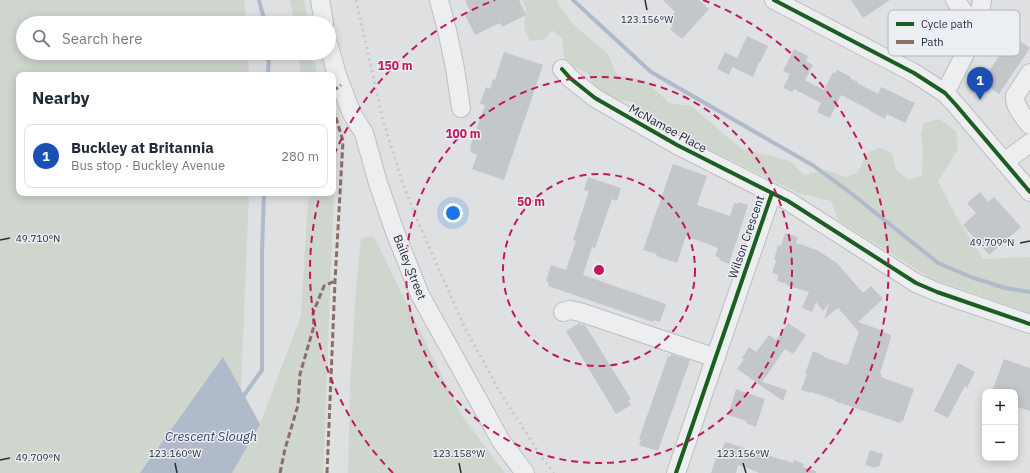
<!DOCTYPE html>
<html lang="en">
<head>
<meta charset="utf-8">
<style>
	:root { --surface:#fff; --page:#f6f6f7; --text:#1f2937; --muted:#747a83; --line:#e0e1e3; --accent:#686b74 }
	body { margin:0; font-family:"IBM Plex Sans",sans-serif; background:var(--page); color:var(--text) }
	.controls { position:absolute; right:12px; bottom:12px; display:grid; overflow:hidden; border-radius:8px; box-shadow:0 2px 10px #0003 }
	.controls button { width:36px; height:36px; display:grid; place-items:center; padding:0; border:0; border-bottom:1px solid var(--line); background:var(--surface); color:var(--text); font:20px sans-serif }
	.you { position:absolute; left:453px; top:213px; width:14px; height:14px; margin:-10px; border:3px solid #fff; border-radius:50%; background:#1a73e8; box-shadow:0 0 0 6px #1a73e833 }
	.badge { display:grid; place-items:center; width:26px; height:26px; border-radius:50%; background:var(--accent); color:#fff; font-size:13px; font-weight:700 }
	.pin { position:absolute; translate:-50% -33px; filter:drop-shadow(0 1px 2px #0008) }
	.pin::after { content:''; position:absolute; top:21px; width:14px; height:12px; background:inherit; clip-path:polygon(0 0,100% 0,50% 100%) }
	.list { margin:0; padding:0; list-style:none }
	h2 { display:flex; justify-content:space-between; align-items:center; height:52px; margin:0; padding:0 16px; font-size:17px }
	h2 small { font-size:13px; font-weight:400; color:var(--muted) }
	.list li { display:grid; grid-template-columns:26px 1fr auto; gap:12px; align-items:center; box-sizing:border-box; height:64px; margin:0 8px 8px; padding:0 8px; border:1px solid var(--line); border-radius:8px }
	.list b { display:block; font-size:15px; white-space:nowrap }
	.list p { margin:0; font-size:13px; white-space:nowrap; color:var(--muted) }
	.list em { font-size:13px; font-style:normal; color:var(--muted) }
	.icon { flex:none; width:22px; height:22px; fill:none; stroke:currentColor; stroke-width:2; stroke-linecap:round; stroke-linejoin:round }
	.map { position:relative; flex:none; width:1030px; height:473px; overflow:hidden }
	.search { position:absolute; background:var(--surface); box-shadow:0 2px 10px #0003; left:16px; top:16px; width:320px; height:44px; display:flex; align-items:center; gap:10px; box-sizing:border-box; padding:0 14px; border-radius:22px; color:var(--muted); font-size:15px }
	.panel { position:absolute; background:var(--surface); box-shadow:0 2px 10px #0003; left:16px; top:72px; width:320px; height:124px; border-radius:8px }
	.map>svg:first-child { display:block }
</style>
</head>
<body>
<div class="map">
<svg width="1030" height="473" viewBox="0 0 1030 473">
	<rect width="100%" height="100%" fill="#dee0e2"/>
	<path fill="#ced6ce" d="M 0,0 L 244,0 L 246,23 L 23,23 L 23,53 L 248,53 L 249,75 L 19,75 L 19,193 L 249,193 L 238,458 L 260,424 L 301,316 L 308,200 L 314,193 L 333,193 L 333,191 L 334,192 L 323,473 L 0,473 Z
		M 290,0 L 304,0 L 308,23 L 295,23 Z
		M 522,0 L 557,0 L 558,4 L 572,23 L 608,54 L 617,75 L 645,80 L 669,103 L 691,106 L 742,149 L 790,161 L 804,175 L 826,170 L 846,177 L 857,173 L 868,152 L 880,148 L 892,153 L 896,170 L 908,179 L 922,176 L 923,151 L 921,134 L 924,123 L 939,119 L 956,131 L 958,149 L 938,181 L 956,216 L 983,259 L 1030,257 L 1030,313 L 930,278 L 838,220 L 831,201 L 798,193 L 665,128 L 633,102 L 610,99 L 594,88 L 589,74 L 565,63 L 562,38 L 552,30 L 544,40 L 530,41 L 524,28 L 526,8 Z
		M 298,53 L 313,53 L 317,75 L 301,75 Z
		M 374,237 L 462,416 L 505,473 L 348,473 L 350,387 L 356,288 L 361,238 Z"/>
	<path fill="#afbacb" d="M 223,357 L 260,424 L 232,473 L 140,473 Z"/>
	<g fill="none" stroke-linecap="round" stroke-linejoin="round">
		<path stroke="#afbacb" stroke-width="4" d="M 259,0 L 265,23
			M 573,0 L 651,72 L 814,166 L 852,194 L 938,263 L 971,277 L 1005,288 L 1030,292
			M 268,75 L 269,53
			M 242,398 L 262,370 L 262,252 L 264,193"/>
	</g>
	<path fill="#c4c7c9" d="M 465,0 L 519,0 L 526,15 L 502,27 L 500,23 L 475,35 L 464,13 L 470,11 Z
		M 663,0 L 699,0 L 709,9 L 682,39 L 670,29 L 673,26 L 667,21 L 675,12 Z
		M 851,0 L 890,0 L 863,18 Z
		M 747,36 L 768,46 L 760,63 L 759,62 L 753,77 L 732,67 L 729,75 L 717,69 L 725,52 L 737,58 Z
		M 1012,36 L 1030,48 L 999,94 L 982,82 Z
		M 794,49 L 808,56 L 806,61 L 813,65 L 805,80 L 824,90 L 833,72 L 835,74 L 837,70 L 851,77 L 851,79 L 858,82 L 857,83 L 878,94 L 881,87 L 915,103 L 905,123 L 887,114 L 885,119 L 870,111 L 870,110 L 841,95 L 830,118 L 817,112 L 821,103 L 794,89 L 792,92 L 783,88 L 790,74 L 783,71 Z
		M 504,52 L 543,65 L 504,180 L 472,169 L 477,155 L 470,152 L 471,147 L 470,147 L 485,105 L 480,104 L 486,87 L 490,89 L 493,79 L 495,80 Z
		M 673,164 L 707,176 L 697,205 L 730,216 L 734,203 L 738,204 L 739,202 L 748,205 L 729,264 L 719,260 L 720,258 L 715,256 L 718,248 L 686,236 L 677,263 L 656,256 L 657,254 L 643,250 Z
		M 588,177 L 621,188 L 617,201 L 612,199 L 595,248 L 592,247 L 583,275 L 666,304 L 660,322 L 654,320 L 653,322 L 548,286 L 549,283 L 546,281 L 551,265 L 566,270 L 576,241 L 573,240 L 589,191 L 584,190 Z
		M 980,192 L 988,202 L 994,197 L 1021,227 L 989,255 L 963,225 L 976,213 L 967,203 Z
		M 785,233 L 798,237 L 796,243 L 817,250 L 837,263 L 863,293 L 871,286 L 883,299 L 858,322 L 881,330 L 880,331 L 891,335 L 891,337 L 880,374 L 882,375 L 881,377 L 914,389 L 903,421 L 901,421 L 900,423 L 834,401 L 835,400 L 811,392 L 810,393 L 801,390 L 807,374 L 805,374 L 813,351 L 824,356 L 824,357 L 847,365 L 847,363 L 848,364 L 859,332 L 838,308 L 824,319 L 829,303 L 823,311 L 816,302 L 812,312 L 802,308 L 809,292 L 786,285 L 787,284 L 777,281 L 779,275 L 772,273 L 776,261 L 774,260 L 778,245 L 781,246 Z
		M 580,323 L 582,326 L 584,324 L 585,325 L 631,399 L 628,401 L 631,405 L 616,414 L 566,331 Z
		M 788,323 L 806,335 L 793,354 L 785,349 L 762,382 L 787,390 L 783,401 L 737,369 L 744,359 L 742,358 L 749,347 L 756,352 L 769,335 L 776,340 Z
		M 671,354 L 690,360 L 658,451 L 639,445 L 641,440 L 639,439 L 668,356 L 670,357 Z
		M 1004,359 L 1030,368 L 1030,411 L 1015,406 L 1015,392 L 992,392 Z
		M 958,363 L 975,372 L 967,388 L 965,386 L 948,418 L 934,411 Z
		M 736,389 L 765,399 L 756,427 L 746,423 L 747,421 L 728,415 Z
		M 725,442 L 793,463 L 794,460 L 804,464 L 803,467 L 816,471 L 816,473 L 759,473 L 755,471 L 738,465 L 736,473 L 711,473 L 718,452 L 721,453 Z
		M 870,450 L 883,454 L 879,467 L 876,466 L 876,468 L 865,465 Z"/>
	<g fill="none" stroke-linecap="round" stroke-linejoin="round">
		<g stroke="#bcbec0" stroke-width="20">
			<path id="minor" d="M 320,0 L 324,23
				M 439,0 L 447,30 L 455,68 L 461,108
				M 774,0 L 914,73 L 945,93 L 956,105 L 1030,192
				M 955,0 L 977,30
				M 329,46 L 337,75 L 352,114 L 364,133 L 378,183 L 395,232 L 420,295 L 501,441 L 525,473
				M 562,69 L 570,78 L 595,98 L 677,145 L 772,193 L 788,201 L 916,283 L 937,292 L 1030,324
				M 1030,73 L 1015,96 C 1014,107 1024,117 1030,125
				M 945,93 L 977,30 L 982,0
				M 1004,162 L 1030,143
				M 563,312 L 570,310 L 580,312 L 716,358
				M 676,473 L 772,193"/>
		</g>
		<use href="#minor" stroke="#edeeef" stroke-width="18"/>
		<path stroke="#c7c8ca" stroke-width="3" stroke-dasharray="2 4" stroke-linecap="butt" d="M 356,0 L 383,120 L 402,181 L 419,224 L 464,326 L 500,392 L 541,456 L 554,473"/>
		<path stroke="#8d6e63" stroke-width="3" stroke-dasharray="6 3" stroke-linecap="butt" d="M 333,91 L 341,85
			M 280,473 L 285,449 L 298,405 L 300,374 L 314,326 L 313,313 L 324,286 L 335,281
			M 327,473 L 335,281 L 343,141 L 333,108"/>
		<g stroke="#ebeef3" stroke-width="6">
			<path id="cycleway" d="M 774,0 L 914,73 L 945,93 L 956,105 L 1030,192
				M 562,69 L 570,78 L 595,98 L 677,145 L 772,193 L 788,201 L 916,283 L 937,292 L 1030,324
				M 676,473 L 772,193"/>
		</g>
		<use href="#cycleway" stroke="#1b5e20" stroke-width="4"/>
	</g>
	<path fill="none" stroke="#282c39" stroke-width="1.5" d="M 645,0 L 647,10M 0,240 L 10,238M 1020,243 L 1030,241M 0,460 L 10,458M 175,463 L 177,473M 459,463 L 461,473M 743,463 L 746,473"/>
	<g fill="none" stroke="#c2185b" stroke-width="2" stroke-dasharray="7 5">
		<circle cx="599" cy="270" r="96"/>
		<circle cx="599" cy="270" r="193"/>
		<path d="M393 473A289 289 0 0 1 320 195M334 155A289 289 0 0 1 495 0M703 0A289 289 0 0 1 805 473"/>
	</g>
	<g text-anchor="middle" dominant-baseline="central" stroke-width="3" stroke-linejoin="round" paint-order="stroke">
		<g font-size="12" fill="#282c39" stroke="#ebeef3">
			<text transform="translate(668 128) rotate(29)">McNamee Place</text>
			<text transform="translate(746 237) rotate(-71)">Wilson Crescent</text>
			<text transform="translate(410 267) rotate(68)">Bailey Street</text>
		</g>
		<g font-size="13" font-style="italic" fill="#374868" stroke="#ebeef3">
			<text x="211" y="436">Crescent Slough</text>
		</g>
	</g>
	<rect x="888" y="10" width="132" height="46" rx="6" fill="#ebeef3" stroke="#b0b4bb" stroke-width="1"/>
	<rect x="896" y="22" width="18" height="4" fill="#1b5e20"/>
	<rect x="896" y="40" width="18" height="4" fill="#8d6e63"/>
	<g font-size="11" fill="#282c39">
		<text x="921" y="28">Cycle path</text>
		<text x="921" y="46">Path</text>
	</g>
	<g font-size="10" text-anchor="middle" fill="#282c39" stroke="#ebeef3" stroke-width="3" stroke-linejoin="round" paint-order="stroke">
		<text x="647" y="23">123.156°W</text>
		<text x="38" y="242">49.710°N</text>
		<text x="992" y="246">49.709°N</text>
		<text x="175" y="457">123.160°W</text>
		<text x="459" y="457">123.158°W</text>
		<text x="743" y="457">123.156°W</text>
		<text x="38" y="461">49.709°N</text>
	</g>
	<circle cx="599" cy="270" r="6" fill="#c2185b" stroke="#ebeef3" stroke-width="2"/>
	<g font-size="12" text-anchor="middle" font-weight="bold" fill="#c2185b" stroke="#ebeef3" stroke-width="3" stroke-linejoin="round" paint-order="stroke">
		<text x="395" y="70">150 m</text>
		<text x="463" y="138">100 m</text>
		<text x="531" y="206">50 m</text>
	</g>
</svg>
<div class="controls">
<button>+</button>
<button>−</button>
</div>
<div class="you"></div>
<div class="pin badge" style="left:980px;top:100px;background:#1a4fb4">1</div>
<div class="search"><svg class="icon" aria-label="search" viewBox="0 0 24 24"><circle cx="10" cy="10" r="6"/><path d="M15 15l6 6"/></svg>Search here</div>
<section class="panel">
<h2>Nearby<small></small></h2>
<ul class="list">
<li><span class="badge" style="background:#1a4fb4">1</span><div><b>Buckley at Britannia</b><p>Bus stop · Buckley Avenue</p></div><em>280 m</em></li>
</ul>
</section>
</div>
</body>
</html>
